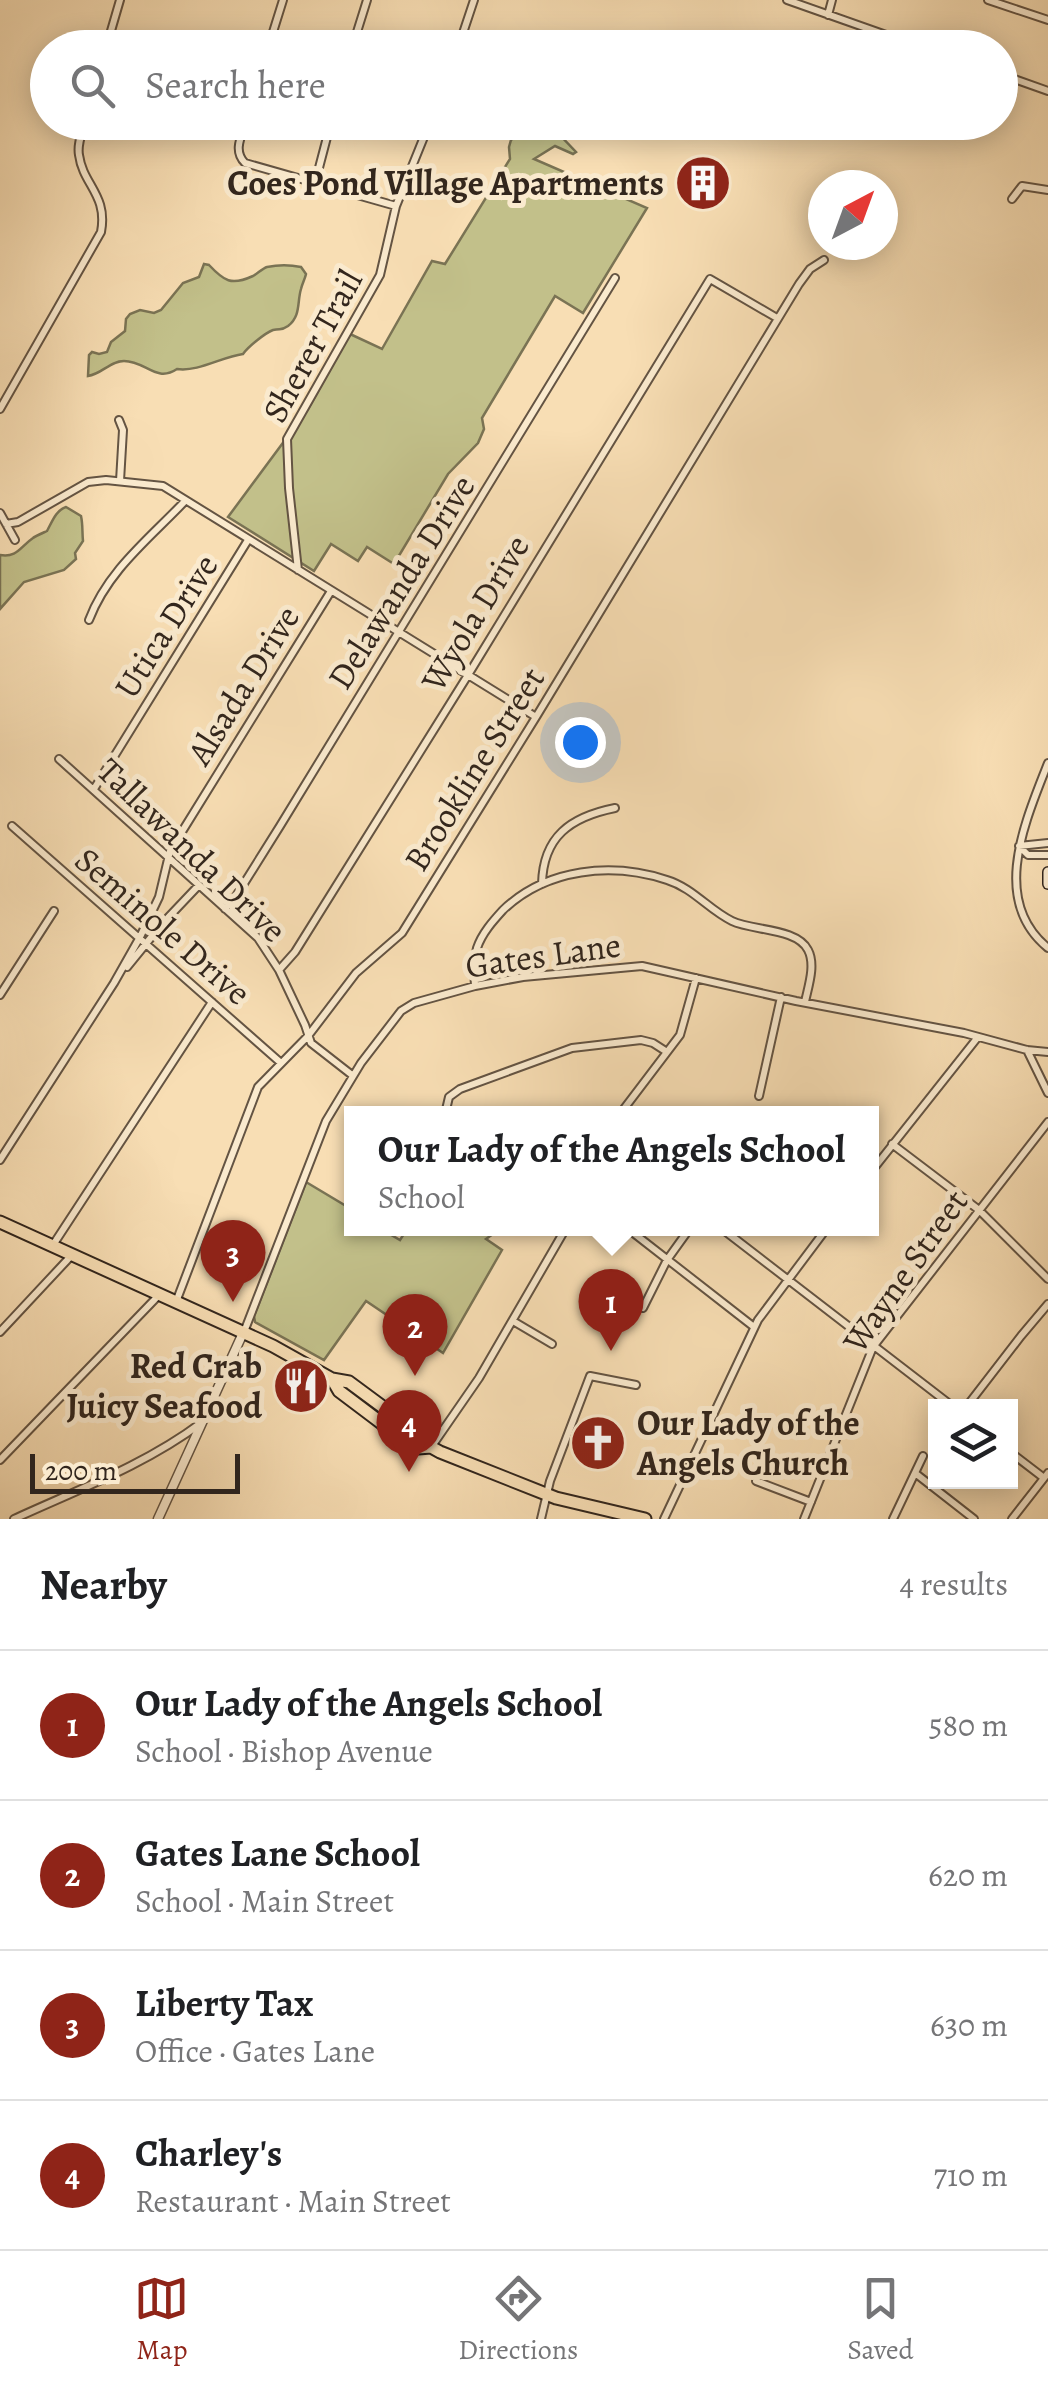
<!DOCTYPE html>
<html lang="en">
<head>
<meta charset="utf-8">
<style>
	:root { --surface:#fff; --page:#f6f6f6; --text:#202124; --muted:#757577; --line:#e0e0e0; --accent:#8f2418 }
	body { margin:0; font-family:Alegreya,serif; background:var(--page); color:var(--text) }
	.controls { position:absolute; right:30px; bottom:30px; display:grid; overflow:hidden; border-radius:0px; box-shadow:0 5px 25px #0003 }
	.controls button { width:90px; height:90px; display:grid; place-items:center; padding:0; border:0; border-bottom:2px solid var(--line); background:var(--surface); color:var(--text); font:50px sans-serif }
	.compass { position:absolute; left:808px; top:170px; width:90px; height:90px; border-radius:50%; background:var(--surface); box-shadow:0 5px 25px #0003; rotate:41deg }
	.scale { position:absolute; left:30px; bottom:25px; width:210px; box-sizing:border-box; padding-left:10px; border:5px solid #32261d; border-top:0; font-size:28px; line-height:35px; white-space:nowrap; color:#32261d; -webkit-text-stroke:8px #faeace; paint-order:stroke }
	.you { position:absolute; left:580px; top:742px; width:35px; height:35px; margin:-25px; border:8px solid #fff; border-radius:50%; background:#1a73e8; box-shadow:0 0 0 15px #1a73e833 }
	.badge { display:grid; place-items:center; width:65px; height:65px; border-radius:50%; background:var(--accent); color:#fff; font-size:32px; font-weight:700 }
	.pin { position:absolute; translate:-50% -82px; filter:drop-shadow(0 2px 5px #0008) }
	.pin::after { content:''; position:absolute; top:52px; width:35px; height:30px; background:inherit; clip-path:polygon(0 0,100% 0,50% 100%) }
	.popup { position:absolute; left:344px; top:1106px; width:535px; height:130px; box-sizing:border-box; display:grid; place-content:center; border-radius:0px; background:var(--surface); filter:drop-shadow(0 2px 8px #0005); font-size:32px; white-space:nowrap; color:var(--muted) }
	.popup b { font-size:38px; color:var(--text) }
	.popup::after { content:''; position:absolute; left:50%; top:100%; margin-left:-20px; border:20px solid transparent; border-top-color:var(--surface) }
	.list { margin:0; padding:0; list-style:none }
	h2 { display:flex; justify-content:space-between; align-items:center; height:130px; margin:0; padding:0 40px; font-size:42px }
	h2 small { font-size:32px; font-weight:400; color:var(--muted) }
	.list li { display:grid; grid-template-columns:65px 1fr auto; gap:30px; align-items:center; box-sizing:border-box; height:150px; padding:0 40px; border-top:2px solid var(--line) }
	.list b { display:block; font-size:38px; white-space:nowrap }
	.list p { margin:0; font-size:32px; white-space:nowrap; color:var(--muted) }
	.list em { font-size:32px; font-style:normal; color:var(--muted) }
	.icon { flex:none; width:55px; height:55px; fill:none; stroke:currentColor; stroke-width:2; stroke-linecap:round; stroke-linejoin:round }
	.map { position:relative; flex:none; width:1048px; height:1519px; overflow:hidden }
	.search { position:absolute; background:var(--surface); box-shadow:0 5px 25px #0003; left:30px; right:30px; top:30px; height:110px; display:flex; align-items:center; gap:25px; box-sizing:border-box; padding:0 35px; border-radius:55px; color:var(--muted); font-size:38px }
	.sheet { height:730px; background:var(--surface) }
	nav { display:flex; justify-content:space-around; align-items:center; box-sizing:border-box; height:140px; border-top:2px solid var(--line); background:var(--surface); font-size:28px; color:var(--muted) }
	nav a { display:grid; justify-items:center; gap:5px }
	nav .on { color:var(--accent) }
	.map>svg:first-child { display:block }
</style>
</head>
<body>
<div class="map">
<svg width="1048" height="1519" viewBox="0 0 1048 1519">
	<rect width="100%" height="100%" fill="#f8deb4"/>
	<filter id="stains"><feTurbulence type="fractalNoise" baseFrequency=".002" numOctaves="4"/><feColorMatrix values="0 0 0 0 .2 0 0 0 0 .09 0 0 0 0 .02 0 0 0 .5 -.17"/></filter>
	<radialGradient id="worn" r=".72"><stop offset=".6" stop-color="#630" stop-opacity="0"/><stop offset="1" stop-color="#630" stop-opacity=".3"/></radialGradient>
	<path fill="#c2c08a" stroke="#7a7354" stroke-width="2.5" d="M 531,123 L 554,123 L 558,133 L 576,152 L 573,154 L 555,146 L 534,159 L 647,208 L 583,313 L 555,296 L 482,418 L 484,429 L 478,443 L 448,474 L 394,564 L 367,547 L 358,561 L 331,544 L 314,571 L 228,517 L 308,409 L 350,334 L 382,349 L 432,261 L 445,264 L 510,159 L 509,147 L 511,140 Z
		M 204,264 L 209,265 C 224,281 231,286 253,276 C 257,274 263,268 267,267 C 277,265 291,265 301,267 L 306,274 C 305,279 302,284 301,289 C 297,302 301,316 288,326 C 281,331 281,328 273,330 C 265,333 248,347 243,354 C 221,357 199,372 177,369 C 156,383 146,361 124,361 C 110,361 102,374 88,376 L 89,355 L 92,352 L 99,354 L 107,352 L 111,342 L 125,331 L 126,319 L 130,314 L 140,310 L 154,313 L 161,310 L 183,283 L 199,277 Z
		M 66,507 L 81,516 C 83,525 82,532 83,541 L 75,553 L 76,559 L 64,570 L 24,582 L 0,609 L 0,555 C 17,558 20,547 33,538 C 35,536 45,532 47,531 C 52,522 56,510 66,507 Z
		M 306,1182 L 351,1209 L 351,1228 L 381,1229 L 400,1240 L 407,1229 L 500,1229 L 486,1239 L 502,1250 L 443,1353 L 366,1301 L 324,1360 L 255,1322 L 254,1316 Z"/>
	<g fill="none" stroke-linecap="round" stroke-linejoin="round">
		<g stroke="#645443" stroke-width="10">
			<path id="minor" d="M 787,0 L 923,48
				M 988,0 L 1048,20
				M 828,15 L 832,0
				M 106,48 L 120,0
				M 268,48 L 283,0
				M 352,48 L 367,0
				M 458,48 L 474,0
				M 1000,74 L 1048,91
				M 246,122 C 241,137 233,151 245,163 L 396,206
				M 315,183 L 331,122
				M 1012,199 L 1022,186 L 1048,190
				M 0,409 L 101,232 C 108,195 83,185 79,155 C 77,144 82,133 85,122
				M 119,420 L 123,430 L 120,481
				M 0,513 L 15,540
				M 6,524 L 18,522 L 88,482 L 106,480 L 163,486 L 536,717
				M 298,570 L 289,488 L 287,439 L 380,275 L 396,206 L 430,122
				M 89,620 C 108,570 150,538 185,501
				M 59,759 L 258,938 L 279,970 L 305,1025 L 311,1043 L 352,1075
				M 1048,763 C 1026,820 989,900 1048,948
				M 94,789 L 248,540
				M 12,826 L 281,1063
				M 1048,843 L 1019,846 L 1028,855 L 1048,855
				M 542,884 C 543,837 570,817 615,808
				M 225,909 L 233,901 L 280,826 L 615,278
				M 127,967 L 162,924 L 199,885
				M 279,970 L 295,952 L 468,675 L 710,279 L 777,318
				M 475,986 C 474,973 474,960 477,948 C 482,933 493,921 503,910 C 547,868 612,862 667,880 C 693,888 709,910 732,921 C 753,931 797,928 808,950 C 816,965 808,987 805,1002
				M 0,995 L 54,911
				M 1027,1050 L 1048,1093
				M 759,1096 L 781,997
				M 445,1114 L 449,1097 L 460,1089 L 572,1048 L 641,1040 L 653,1043 L 667,1052
				M 620,1114 L 680,1035 L 696,978
				M 892,1144 L 979,1210 L 1048,1279
				M 0,1160 L 114,983 L 140,937 L 159,897 L 170,851 L 331,591
				M 871,1172 L 978,1037
				M 627,1228 L 754,1327
				M 721,1228 L 952,1406
				M 53,1245 L 212,1002
				M 176,1302 L 258,1087 L 308,1036 L 356,973 L 402,933 L 536,717 L 799,284 L 810,269 L 824,260
				M 643,1308 L 667,1260 L 690,1228
				M 513,1321 L 552,1344
				M 0,1332 L 71,1256
				M 244,1332 L 326,1121 L 361,1063 L 401,1011 L 414,1003 L 475,986 L 523,977 L 642,966 L 796,1001 L 964,1033 L 1027,1050 L 1048,1052
				M 967,1406 L 1021,1336 L 1048,1304
				M 432,1446 L 479,1378 L 566,1228
				M 1010,1452 L 1044,1478
				M 0,1460 L 159,1295
				M 915,1473 L 974,1519
				M 756,1481 L 811,1502
				M 14,1519 C 77,1490 145,1465 201,1423
				M 541,1519 L 550,1481 L 590,1376 L 636,1385
				M 664,1519 L 758,1320 L 827,1228
				M 804,1519 L 873,1347 L 1048,1122
				M 893,1519 L 923,1456
				M 1012,1519 L 1048,1473"/>
		</g>
		<g stroke="#645443" stroke-width="11">
			<path id="tertiary" d="M 158,1519 L 243,1333"/>
		</g>
		<g stroke="#32261d" stroke-width="12">
			<path id="secondary" d="M 1048,872 L 1048,884"/>
		</g>
		<g stroke="#32261d" stroke-width="15">
			<path id="trunk" d="M 0,1222 L 273,1346 L 332,1379 L 349,1382 L 426,1439 L 431,1447 L 440,1452 L 556,1498 L 645,1519
				M 332,1379 L 339,1391 L 404,1440 L 418,1448 L 431,1447"/>
		</g>
		<use href="#minor" stroke="#faeace" stroke-width="6"/>
		<use href="#tertiary" stroke="#faeace" stroke-width="8"/>
		<use href="#secondary" stroke="#faeace" stroke-width="9"/>
		<use href="#trunk" stroke="#f8deb4" stroke-width="11"/>
	</g>
	<defs>
		<g id="building-disc" transform="scale(2.875)"><circle r="9.5" fill="#8f2418" stroke="#faeace"/><path d="M-4-6H4V6H1V3H-1V6H-4ZM-2.5-4.3h1.7v1.8h-1.7ZM.8-4.3h1.7v1.8H.8ZM-2.5-1h1.7V.8h-1.7ZM.8-1h1.7V.8H.8Z" fill="#fff"/></g>
		<g id="restaurant-disc" transform="scale(2.875)"><circle r="9.5" fill="#8f2418" stroke="#faeace"/><path d="M-5-6h1v4h1v-4h1v4h1v-4h1v5L-1.5 .5V6h-2V.5L-5-1ZM5-6V6H3V1.5H1.5Q1.5-4 5-6Z" fill="#fff"/></g>
		<g id="church-disc" transform="scale(2.875)"><circle r="9.5" fill="#8f2418" stroke="#faeace"/><path d="M-1.2-6h2.4v3.5h3.3v2.4h-3.3V6h-2.4V-.1h-3.3v-2.4h3.3Z" fill="#fff"/></g>
	</defs>
	<g fill-rule="evenodd">
		<use href="#building-disc" x="703" y="183"/>
		<use href="#restaurant-disc" x="301" y="1386"/>
		<use href="#church-disc" x="598" y="1443"/>
	</g>
	<g text-anchor="middle" dominant-baseline="central" stroke-width="10" stroke-linejoin="round" paint-order="stroke">
		<g font-size="35" font-weight="bold" fill="#32261d" stroke="#faeace" text-anchor="end">
			<text x="664" y="183">Coes Pond Village Apartments</text>
			<text x="262" y="1366">Red Crab<tspan x="262" dy="40">Juicy Seafood</tspan></text>
			<text x="637" y="1423" text-anchor="start">Our Lady of the<tspan x="637" dy="40">Angels Church</tspan></text>
		</g>
		<g font-size="35" fill="#32261d" stroke="#faeace">
			<text transform="translate(312 346) rotate(-61)">Sherer Trail</text>
			<text transform="translate(401 582) rotate(-58)">Delawanda Drive</text>
			<text transform="translate(475 613) rotate(-59)">Wyola Drive</text>
			<text transform="translate(166 626) rotate(-58)">Utica Drive</text>
			<text transform="translate(243 685) rotate(-58)">Alsada Drive</text>
			<text transform="translate(474 769) rotate(-58)">Brookline Street</text>
			<text transform="translate(192 850) rotate(44)">Tallawanda Drive</text>
			<text transform="translate(163 926) rotate(41)">Seminole Drive</text>
			<text transform="translate(543 955) rotate(-8)">Gates Lane</text>
			<text transform="translate(905 1271) rotate(-55)">Wayne Street</text>
		</g>
	</g>
	<rect width="100%" height="100%" filter="url(#stains)"/>
	<rect width="100%" height="100%" fill="url(#worn)"/>
</svg>
<div class="controls">
<button><svg class="icon" aria-label="layers" viewBox="0 0 24 24"><path d="M12 4l9 5-9 5-9-5zM3 14l9 5 9-5"/></svg></button>
</div>
<svg class="compass" viewBox="-18 -18 36 36"><path d="M0-13l5 13h-10z" fill="#e53935"/><path d="M0 13l5-13h-10z" fill="#757577"/></svg>
<div class="scale">200 m</div>
<div class="you"></div>
<div class="pin badge" style="left:611px;top:1351px">1</div>
<div class="popup"><b>Our Lady of the Angels School</b>School</div>
<div class="pin badge" style="left:415px;top:1376px">2</div>
<div class="pin badge" style="left:233px;top:1302px">3</div>
<div class="pin badge" style="left:409px;top:1472px">4</div>
<div class="search"><svg class="icon" aria-label="search" viewBox="0 0 24 24"><circle cx="10" cy="10" r="6"/><path d="M15 15l6 6"/></svg>Search here</div>
</div>
<section class="sheet">
<h2>Nearby<small>4 results</small></h2>
<ul class="list">
<li><span class="badge">1</span><div><b>Our Lady of the Angels School</b><p>School · Bishop Avenue</p></div><em>580 m</em></li>
<li><span class="badge">2</span><div><b>Gates Lane School</b><p>School · Main Street</p></div><em>620 m</em></li>
<li><span class="badge">3</span><div><b>Liberty Tax</b><p>Office · Gates Lane</p></div><em>630 m</em></li>
<li><span class="badge">4</span><div><b>Charley's</b><p>Restaurant · Main Street</p></div><em>710 m</em></li>
</ul>
</section>
<nav>
<a class="on"><svg class="icon" aria-label="map" viewBox="0 0 24 24"><path d="M3 6l6-2 6 2 6-2v14l-6 2-6-2-6 2zM9 4v14M15 6v14"/></svg>Map</a>
<a><svg class="icon" aria-label="directions" viewBox="0 0 24 24"><path d="M12 3l9 9-9 9-9-9zM9 14v-3h6M13 9l2 2-2 2"/></svg>Directions</a>
<a><svg class="icon" aria-label="saved" viewBox="0 0 24 24"><path d="M7 4h10v16l-5-4-5 4z"/></svg>Saved</a>
</nav>
</body>
</html>
